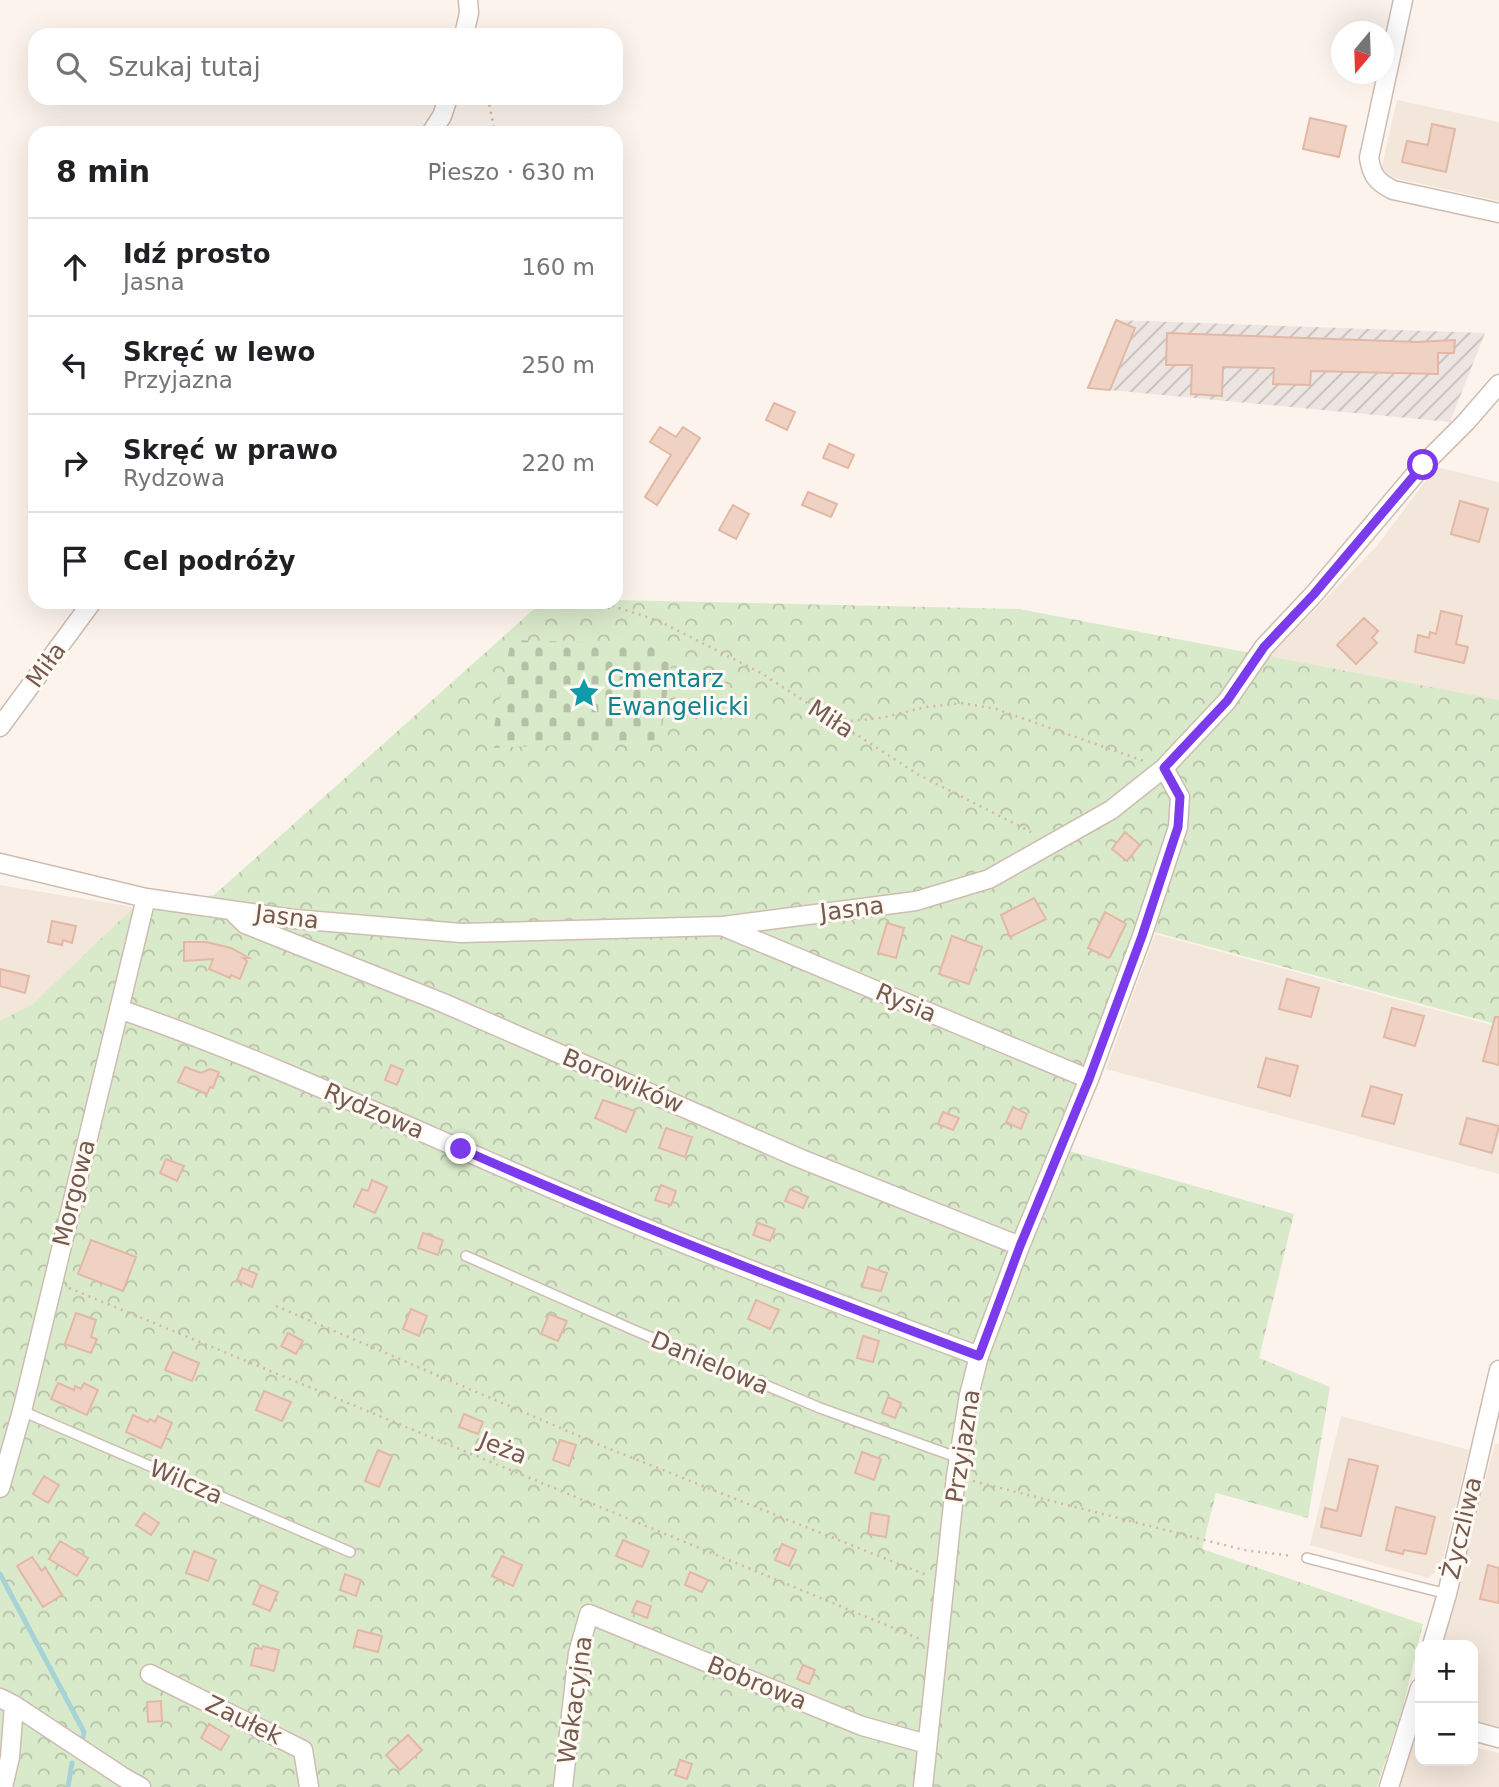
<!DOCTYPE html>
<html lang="pl">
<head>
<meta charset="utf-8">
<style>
	:root { --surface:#fff; --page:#f6f6f6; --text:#202124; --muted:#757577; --line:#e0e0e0 }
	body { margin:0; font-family:"DejaVu Sans",sans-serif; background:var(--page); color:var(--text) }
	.controls { position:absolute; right:21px; bottom:21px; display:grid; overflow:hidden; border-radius:14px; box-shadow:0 7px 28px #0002 }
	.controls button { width:63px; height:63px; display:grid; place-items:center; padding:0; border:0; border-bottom:2px solid var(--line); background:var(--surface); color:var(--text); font:35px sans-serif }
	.compass { position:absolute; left:1331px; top:21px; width:63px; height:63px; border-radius:50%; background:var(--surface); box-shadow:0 7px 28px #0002; rotate:199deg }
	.stop { position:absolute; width:21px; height:21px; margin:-16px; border:5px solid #7c3aed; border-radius:50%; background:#fff }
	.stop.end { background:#7c3aed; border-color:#fff; box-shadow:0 2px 7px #0008 }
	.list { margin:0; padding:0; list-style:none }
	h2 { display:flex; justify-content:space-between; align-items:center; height:91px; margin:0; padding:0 28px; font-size:30px }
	h2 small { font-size:23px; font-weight:400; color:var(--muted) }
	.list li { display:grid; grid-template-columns:46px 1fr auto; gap:21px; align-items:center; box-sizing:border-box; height:98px; padding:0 28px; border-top:2px solid var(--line) }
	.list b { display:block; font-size:26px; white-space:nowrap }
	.list p { margin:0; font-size:23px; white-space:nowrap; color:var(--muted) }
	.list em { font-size:23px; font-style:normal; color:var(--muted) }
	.icon { flex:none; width:38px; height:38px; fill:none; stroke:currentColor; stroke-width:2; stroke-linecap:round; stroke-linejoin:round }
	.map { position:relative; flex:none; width:1499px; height:1787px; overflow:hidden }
	.search { position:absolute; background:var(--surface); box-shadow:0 7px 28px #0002; left:28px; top:28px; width:595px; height:77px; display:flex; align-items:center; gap:18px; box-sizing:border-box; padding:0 24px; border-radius:21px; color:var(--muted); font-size:26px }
	.panel { position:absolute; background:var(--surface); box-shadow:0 7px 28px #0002; left:28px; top:126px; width:595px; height:483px; border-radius:21px }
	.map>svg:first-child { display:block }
</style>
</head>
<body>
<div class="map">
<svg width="1499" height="1787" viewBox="0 0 1499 1787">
	<defs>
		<pattern id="industrial-furrows" width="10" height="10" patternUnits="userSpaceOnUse" patternTransform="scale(1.75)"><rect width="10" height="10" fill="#ece5e1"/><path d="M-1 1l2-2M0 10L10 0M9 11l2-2" fill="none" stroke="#c4bdb9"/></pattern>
		<pattern id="forest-crowns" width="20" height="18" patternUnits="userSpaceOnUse" patternTransform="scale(1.75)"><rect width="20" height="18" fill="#d9eaca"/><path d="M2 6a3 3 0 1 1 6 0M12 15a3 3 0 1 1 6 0" fill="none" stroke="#b5c1a6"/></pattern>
		<pattern id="cemetery-stones" width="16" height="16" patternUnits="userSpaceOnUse" patternTransform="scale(1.75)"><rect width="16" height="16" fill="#d9eaca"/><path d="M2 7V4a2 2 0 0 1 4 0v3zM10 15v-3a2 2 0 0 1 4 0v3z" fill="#b5c1a6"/></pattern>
	</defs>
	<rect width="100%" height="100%" fill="#fcf4ec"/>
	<path fill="#f3e6da" d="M 1397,100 L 1499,122 L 1499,201 L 1385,176 L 1381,170 Z
		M 1436,467 L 1499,482 L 1499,703 L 1267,659 L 1376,547 Z
		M 0,885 L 134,907 L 0,1418 Z
		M 1155,934 L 1499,1027 L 1499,1174 L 1106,1069 Z
		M 1341,1416 L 1469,1450 L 1441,1567 L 1428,1578 L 1310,1545 Z
		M 1495,1443 L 1499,1444 L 1499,1728 L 1473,1722 L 1473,1645 L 1442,1645 Z
		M 1420,1735 L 1420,1761 L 1473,1761 L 1473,1747 L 1499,1753 L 1499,1787 L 1396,1787 L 1412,1739 Z"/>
	<path fill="url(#industrial-furrows)" d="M 1116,320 L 1485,333 L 1450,422 L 1088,388 Z"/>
	<path fill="url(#forest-crowns)" d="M 616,600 L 1019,609 L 1499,700 L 1499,1025 L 1154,932 L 1066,1150 L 1294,1214 L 1259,1358 L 1330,1387 L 1308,1518 L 1216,1493 L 1202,1549 L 1423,1624 L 1402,1710 L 1377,1787 L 0,1787 L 0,1021 L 33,1004 L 134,907 L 214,895 L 542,602 Z"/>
	<path fill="url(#cemetery-stones)" d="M 511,640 L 674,645 L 660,741 L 490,748 Z"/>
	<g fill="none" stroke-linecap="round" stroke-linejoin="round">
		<path stroke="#a7d3d7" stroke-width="5" d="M 0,1574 L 84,1732 L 82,1741
			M 68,1787 L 72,1763"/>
	</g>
	<path fill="#f0d2c4" stroke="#e2b8a5" stroke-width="2" d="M 1310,118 L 1346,126 L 1339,157 L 1303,149 Z
		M 1432,124 L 1455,129 L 1446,172 L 1402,162 L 1407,141 L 1428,145 Z
		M 1116,320 L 1135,328 L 1110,390 L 1088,388 Z
		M 1167,333 L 1417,342 L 1455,340 L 1454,353 L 1438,353 L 1438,374 L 1311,371 L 1310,385 L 1273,384 L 1274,368 L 1223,367 L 1222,396 L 1191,394 L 1192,365 L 1166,365 Z
		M 774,403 L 795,412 L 787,430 L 766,420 Z
		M 660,427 L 676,437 L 683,427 L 700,438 L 657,505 L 645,497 L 671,455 L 650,442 Z
		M 829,444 L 854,455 L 848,468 L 823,458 Z
		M 808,492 L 837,504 L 831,517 L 802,505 Z
		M 1460,501 L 1488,509 L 1479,542 L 1451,534 Z
		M 733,505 L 749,514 L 736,539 L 719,530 Z
		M 1441,611 L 1462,616 L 1456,644 L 1468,647 L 1464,663 L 1415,652 L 1418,635 L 1429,638 L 1430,632 L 1436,634 Z
		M 1364,618 L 1378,631 L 1372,638 L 1377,643 L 1356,664 L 1337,645 Z
		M 1125,832 L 1140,845 L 1127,861 L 1112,849 Z
		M 1034,898 L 1046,919 L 1010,937 L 1001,915 Z
		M 1105,912 L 1126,924 L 1110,957 L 1108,958 L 1088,948 Z
		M 52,921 L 76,926 L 72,943 L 63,940 L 62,945 L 48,942 Z
		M 887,923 L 904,928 L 896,958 L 878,953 Z
		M 952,936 L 982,947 L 969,984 L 939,974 Z
		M 184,942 L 206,942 L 231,948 L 249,958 L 243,958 L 247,961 L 240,979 L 231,975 L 230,978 L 209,969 L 213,959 L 184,961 Z
		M 0,969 L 29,976 L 25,993 L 0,986 Z
		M 1287,979 L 1319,988 L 1311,1017 L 1279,1009 Z
		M 1392,1008 L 1424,1016 L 1415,1046 L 1384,1037 Z
		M 1495,1017 L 1499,1017 L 1499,1065 L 1483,1061 Z
		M 1266,1058 L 1298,1066 L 1290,1096 L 1258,1087 Z
		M 391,1065 L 403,1070 L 397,1085 L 385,1080 Z
		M 185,1067 L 201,1073 L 210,1069 L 219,1072 L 213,1088 L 210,1087 L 207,1094 L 178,1082 Z
		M 1371,1086 L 1402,1095 L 1394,1124 L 1362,1116 Z
		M 603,1100 L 635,1111 L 626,1132 L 595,1118 Z
		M 1013,1107 L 1027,1114 L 1021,1129 L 1006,1122 Z
		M 943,1112 L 959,1118 L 953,1130 L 938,1124 Z
		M 1467,1118 L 1499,1126 L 1492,1153 L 1460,1144 Z
		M 666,1128 L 692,1137 L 685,1157 L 659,1148 Z
		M 166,1159 L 184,1166 L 177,1181 L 160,1173 Z
		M 372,1180 L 387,1187 L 375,1213 L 355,1204 L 362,1189 L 368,1191 Z
		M 661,1185 L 676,1191 L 671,1205 L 655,1200 Z
		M 790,1189 L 808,1197 L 803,1208 L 785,1201 Z
		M 758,1223 L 775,1229 L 770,1241 L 753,1235 Z
		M 423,1233 L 443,1240 L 438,1255 L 418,1248 Z
		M 91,1240 L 136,1257 L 123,1291 L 78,1274 Z
		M 868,1267 L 887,1273 L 881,1291 L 862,1287 Z
		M 242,1268 L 257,1274 L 252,1287 L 237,1280 Z
		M 756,1300 L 779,1310 L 770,1329 L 748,1319 Z
		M 411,1309 L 427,1316 L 419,1336 L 403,1329 Z
		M 76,1313 L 96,1320 L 91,1337 L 97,1339 L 91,1353 L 65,1344 Z
		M 549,1314 L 567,1321 L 558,1341 L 541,1334 Z
		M 288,1333 L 303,1341 L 296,1354 L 281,1346 Z
		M 863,1336 L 879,1341 L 873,1362 L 857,1358 Z
		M 173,1352 L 199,1363 L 192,1381 L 165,1370 Z
		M 58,1383 L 74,1390 L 75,1386 L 81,1389 L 84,1383 L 98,1390 L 87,1415 L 51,1399 Z
		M 264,1391 L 291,1402 L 282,1421 L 256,1410 Z
		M 888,1397 L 901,1403 L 895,1418 L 882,1413 Z
		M 464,1414 L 483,1422 L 478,1434 L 459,1427 Z
		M 133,1415 L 148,1422 L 150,1419 L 155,1422 L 158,1416 L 172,1423 L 161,1448 L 126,1432 Z
		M 560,1440 L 576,1445 L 569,1466 L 553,1460 Z
		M 378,1450 L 392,1456 L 379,1487 L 365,1481 Z
		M 862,1452 L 881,1459 L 874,1480 L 855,1473 Z
		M 1349,1459 L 1378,1466 L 1361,1536 L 1321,1527 L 1325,1508 L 1337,1511 Z
		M 44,1476 L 59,1485 L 48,1503 L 33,1494 Z
		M 1396,1507 L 1435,1517 L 1426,1554 L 1404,1550 L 1403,1554 L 1386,1550 Z
		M 144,1513 L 159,1523 L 151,1535 L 136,1525 Z
		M 871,1513 L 889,1516 L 886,1537 L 868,1534 Z
		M 623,1540 L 649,1551 L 642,1567 L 616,1556 Z
		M 60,1541 L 88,1558 L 77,1576 L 49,1559 Z
		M 782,1544 L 796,1550 L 789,1566 L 775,1560 Z
		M 194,1551 L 216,1560 L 208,1581 L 186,1573 Z
		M 502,1556 L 522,1565 L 513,1586 L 492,1576 Z
		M 32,1557 L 42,1571 L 45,1567 L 62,1595 L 43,1607 L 17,1566 Z
		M 1488,1565 L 1499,1568 L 1499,1603 L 1480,1599 Z
		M 690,1572 L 708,1580 L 702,1592 L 685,1585 Z
		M 345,1574 L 361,1580 L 356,1596 L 340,1590 Z
		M 261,1585 L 278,1592 L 270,1611 L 253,1604 Z
		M 637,1601 L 651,1606 L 647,1618 L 632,1612 Z
		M 358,1630 L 382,1636 L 378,1652 L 354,1646 Z
		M 263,1646 L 279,1650 L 274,1671 L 251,1665 L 255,1648 L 262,1649 Z
		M 803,1665 L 815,1670 L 809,1684 L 797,1679 Z
		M 161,1701 L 162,1721 L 148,1722 L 147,1702 Z
		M 209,1724 L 229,1736 L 221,1750 L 201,1738 Z
		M 408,1735 L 422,1750 L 400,1770 L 386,1755 Z
		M 680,1760 L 692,1764 L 687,1779 L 675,1775 Z"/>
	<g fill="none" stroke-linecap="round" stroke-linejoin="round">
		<g stroke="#cebcb1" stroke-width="12">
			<path id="service" d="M 466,1256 L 636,1331 L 820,1408 L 959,1458
				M 22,1411 L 350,1552
				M 1307,1558 L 1447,1594"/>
		</g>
		<g stroke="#cebcb1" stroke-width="21">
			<path id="minor" d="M 1403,0 L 1369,158 C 1372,176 1377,182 1393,190 L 1499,213
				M 464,35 L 469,13 L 468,0
				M 431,133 L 442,116 L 448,98
				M 0,727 L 92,602
				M 0,863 L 146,898 L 294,919 L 461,933 L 723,926 L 916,901 L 989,879 L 1111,810 L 1164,768 L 1227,701 L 1264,647 L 1314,594 L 1423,465 L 1466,422 L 1499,384
				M 232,911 L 245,924 L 441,1002 L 799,1158 L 1020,1246
				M 724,927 L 1089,1079
				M 119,1009 C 273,1062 420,1133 569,1196 C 704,1254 842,1305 979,1356
				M 0,1488 L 22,1411 L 146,898
				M 1432,1645 L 1447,1594 L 1499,1370
				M 150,1674 L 303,1750 L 309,1787
				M 0,1698 L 14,1705 L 123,1777 L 141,1787
				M 1473,1731 L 1499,1738
				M 3,1787 L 10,1757 L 14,1705
				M 563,1787 L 578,1653 L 589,1614 L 862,1726 L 927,1744
				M 923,1787 L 956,1476 L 969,1395 L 979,1356 L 1020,1246 L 1089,1079 L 1142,936 L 1178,827 L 1180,797 L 1164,768
				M 1389,1787 L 1420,1688"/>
		</g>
		<path stroke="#d6b5a7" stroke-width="2.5" stroke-dasharray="2 5" stroke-linecap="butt" d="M 488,98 L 495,133
			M 606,602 L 616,607 L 659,621 L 761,673 L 919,775 L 1033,833
			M 824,713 L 851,721 L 881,718 L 926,707 L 962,703 L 996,709 L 1144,761
			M 69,1288 L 920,1639
			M 276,1306 L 600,1445 L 929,1576
			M 973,1481 L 1244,1550 L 1293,1556"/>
		<use href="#service" stroke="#fff" stroke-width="9"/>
		<use href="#minor" stroke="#fff" stroke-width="18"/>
	</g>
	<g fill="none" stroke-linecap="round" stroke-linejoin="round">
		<path stroke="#7c3aed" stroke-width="9" d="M 461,1149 C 631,1224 805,1291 979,1356 L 1020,1246 L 1089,1079 L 1142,936 L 1178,827 L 1180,797 L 1164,768 L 1227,701 L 1264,647 L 1314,594 L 1423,465"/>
	</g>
	<defs>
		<g id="sight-bare" transform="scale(2.415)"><path d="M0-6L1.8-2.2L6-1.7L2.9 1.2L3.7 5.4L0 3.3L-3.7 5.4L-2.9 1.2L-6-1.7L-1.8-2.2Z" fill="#0f9aa8" stroke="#fef9f2" stroke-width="2.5" paint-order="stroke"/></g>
	</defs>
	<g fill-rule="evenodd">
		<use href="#sight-bare" x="584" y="693"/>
	</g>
	<g text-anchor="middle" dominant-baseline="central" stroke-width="6" stroke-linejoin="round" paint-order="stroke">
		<g font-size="24" fill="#775a4f" stroke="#fef9f2">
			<text transform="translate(46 665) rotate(-54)">Miła</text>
			<text transform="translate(831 719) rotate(33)">Miła</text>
			<text transform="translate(852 909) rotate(-7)">Jasna</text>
			<text transform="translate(287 917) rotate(7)">Jasna</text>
			<text transform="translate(906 1003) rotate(23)">Rysia</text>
			<text transform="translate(623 1081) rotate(23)">Borowików</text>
			<text transform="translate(374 1111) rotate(23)">Rydzowa</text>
			<text transform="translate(74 1193) rotate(-76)">Morgowa</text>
			<text transform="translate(710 1363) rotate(23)">Danielowa</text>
			<text transform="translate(963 1446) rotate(-81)">Przyjazna</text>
			<text transform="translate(503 1448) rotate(22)">Jeża</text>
			<text transform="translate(186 1482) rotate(23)">Wilcza</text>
			<text transform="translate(1462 1528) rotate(-77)">Życzliwa</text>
			<text transform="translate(757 1683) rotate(22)">Bobrowa</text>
			<text transform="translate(575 1700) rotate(-82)">Wakacyjna</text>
			<text transform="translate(244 1720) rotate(26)">Zaułek</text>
		</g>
		<g font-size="24" fill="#0d838f" stroke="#fef9f2" text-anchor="start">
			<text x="607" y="679">Cmentarz<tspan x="607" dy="28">Ewangelicki</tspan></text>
		</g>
	</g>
</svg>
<div class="controls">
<button>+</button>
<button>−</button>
</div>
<svg class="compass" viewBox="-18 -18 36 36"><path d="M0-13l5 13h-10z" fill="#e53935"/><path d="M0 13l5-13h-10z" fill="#757577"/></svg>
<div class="stop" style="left:1423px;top:465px"></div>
<div class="stop end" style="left:461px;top:1149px"></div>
<div class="search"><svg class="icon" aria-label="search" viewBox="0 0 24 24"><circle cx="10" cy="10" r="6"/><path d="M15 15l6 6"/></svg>Szukaj tutaj</div>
<section class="panel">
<h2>8 min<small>Pieszo · 630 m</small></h2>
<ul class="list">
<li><svg class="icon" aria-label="ahead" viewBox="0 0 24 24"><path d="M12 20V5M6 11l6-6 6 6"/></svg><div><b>Idź prosto</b><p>Jasna</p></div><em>160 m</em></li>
<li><svg class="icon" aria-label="left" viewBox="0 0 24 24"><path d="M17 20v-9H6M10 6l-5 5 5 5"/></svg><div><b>Skręć w lewo</b><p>Przyjazna</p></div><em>250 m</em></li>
<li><svg class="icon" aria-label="right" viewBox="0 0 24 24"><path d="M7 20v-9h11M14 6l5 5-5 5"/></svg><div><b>Skręć w prawo</b><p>Rydzowa</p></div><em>220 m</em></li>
<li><svg class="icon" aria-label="arrive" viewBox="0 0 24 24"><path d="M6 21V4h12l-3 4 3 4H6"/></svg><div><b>Cel podróży</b></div></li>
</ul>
</section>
</div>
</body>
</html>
